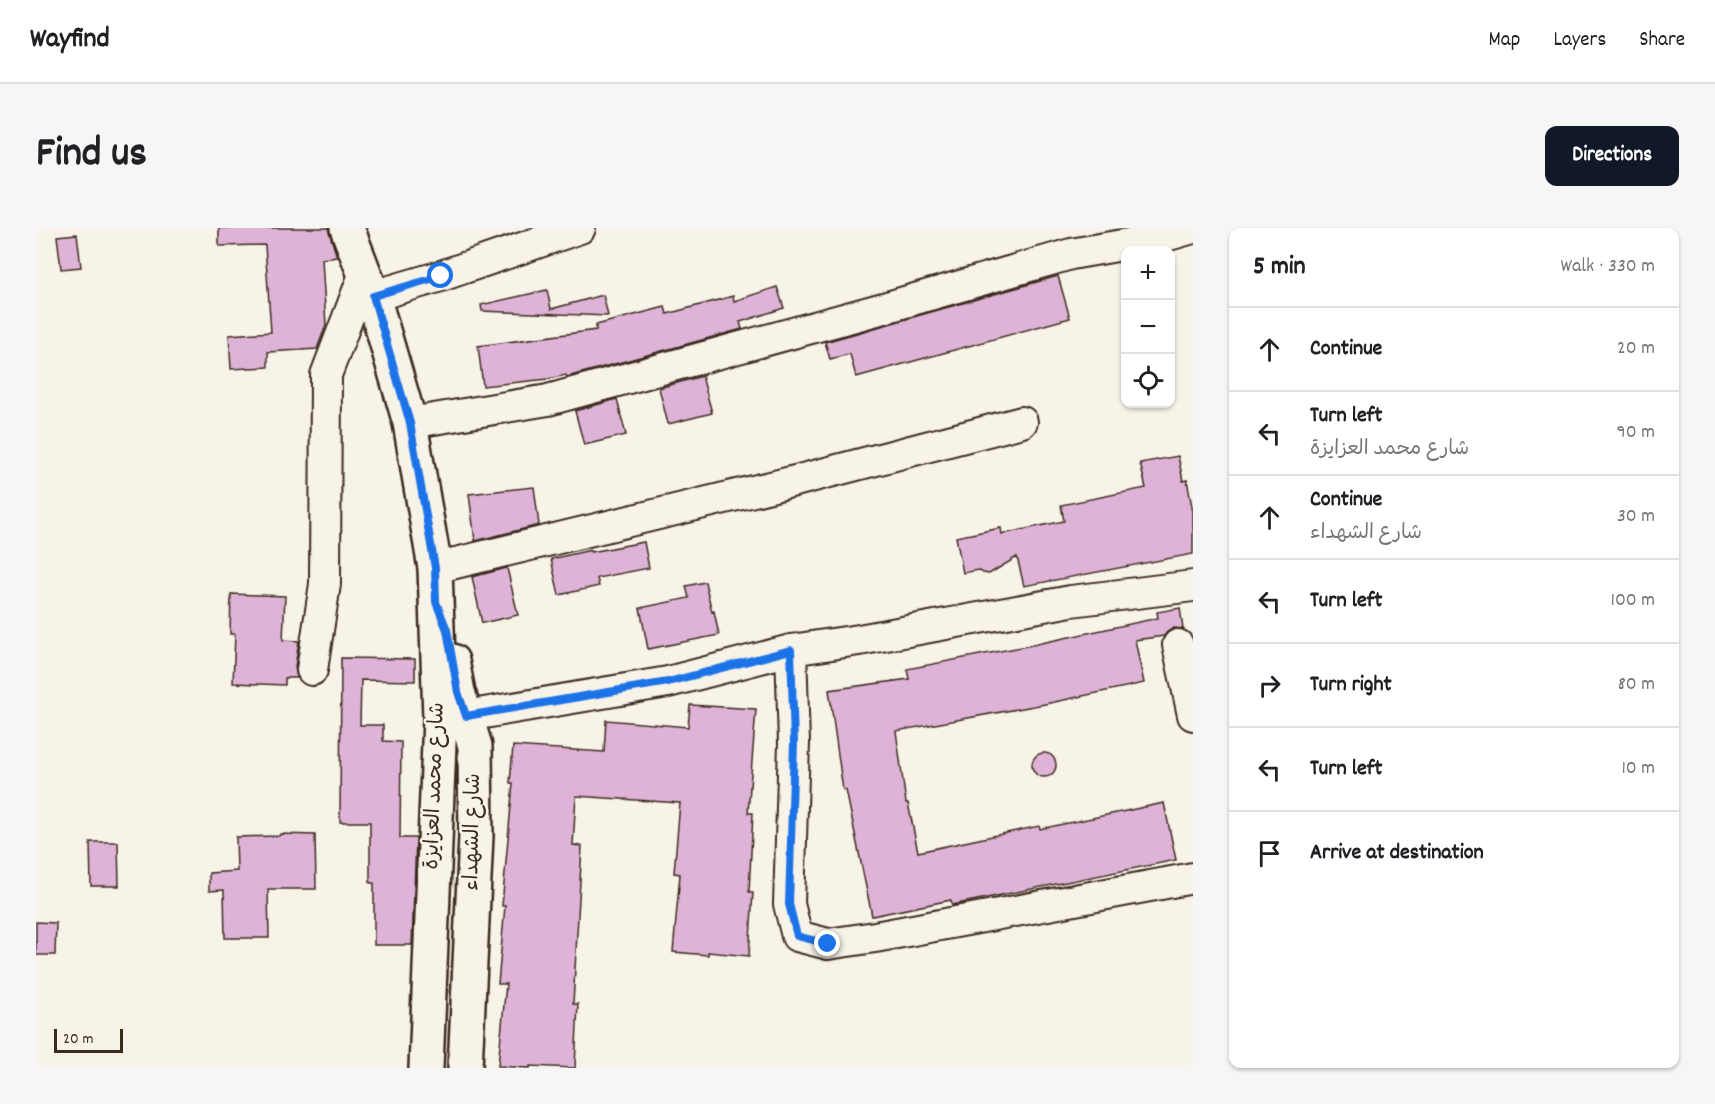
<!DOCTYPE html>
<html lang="en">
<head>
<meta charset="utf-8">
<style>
	:root { --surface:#fff; --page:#f6f6f6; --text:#202124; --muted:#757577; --line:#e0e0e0; --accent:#111827 }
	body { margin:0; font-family:Dekko,"Playpen Sans Arabic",sans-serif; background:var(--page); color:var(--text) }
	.controls { position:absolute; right:18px; top:18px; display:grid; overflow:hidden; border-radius:12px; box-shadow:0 2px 4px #0004 }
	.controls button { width:54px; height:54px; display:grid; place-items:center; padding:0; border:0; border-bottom:2px solid var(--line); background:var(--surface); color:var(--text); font:30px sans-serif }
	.scale { position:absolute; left:18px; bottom:15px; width:69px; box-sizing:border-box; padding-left:6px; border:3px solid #3b2a1e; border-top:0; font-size:16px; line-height:21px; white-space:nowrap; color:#3b2a1e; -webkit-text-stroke:4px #f7f3e8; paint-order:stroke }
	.stop { position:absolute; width:18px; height:18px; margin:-14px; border:4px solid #1a73e8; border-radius:50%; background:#fff }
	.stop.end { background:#1a73e8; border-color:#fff; box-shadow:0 2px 6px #0008 }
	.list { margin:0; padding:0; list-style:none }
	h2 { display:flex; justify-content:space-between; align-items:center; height:78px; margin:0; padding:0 24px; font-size:26px }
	h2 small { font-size:20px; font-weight:400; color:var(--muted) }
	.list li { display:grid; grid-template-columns:39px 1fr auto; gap:18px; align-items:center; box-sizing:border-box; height:84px; padding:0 24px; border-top:2px solid var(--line) }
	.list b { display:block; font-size:22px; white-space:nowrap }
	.list p { margin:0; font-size:20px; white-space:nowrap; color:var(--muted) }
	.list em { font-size:20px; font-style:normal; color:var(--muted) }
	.icon { flex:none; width:33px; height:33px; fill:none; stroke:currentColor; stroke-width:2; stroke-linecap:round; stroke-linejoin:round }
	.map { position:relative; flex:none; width:1157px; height:840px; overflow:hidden; border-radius:12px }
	header { display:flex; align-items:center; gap:36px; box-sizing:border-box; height:84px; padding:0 30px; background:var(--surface); border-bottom:2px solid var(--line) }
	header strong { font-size:28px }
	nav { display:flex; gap:33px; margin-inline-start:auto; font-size:21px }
	.intro { display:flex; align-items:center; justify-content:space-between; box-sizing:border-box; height:144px; padding:0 36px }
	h1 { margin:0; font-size:42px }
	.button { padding:15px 27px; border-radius:12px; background:var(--accent); color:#fff; font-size:21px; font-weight:700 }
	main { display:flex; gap:36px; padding:0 36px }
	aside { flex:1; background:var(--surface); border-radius:12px; box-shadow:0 2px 4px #0004 }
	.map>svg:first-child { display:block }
</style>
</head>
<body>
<header>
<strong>Wayfind</strong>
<nav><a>Map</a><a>Layers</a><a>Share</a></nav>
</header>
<div class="intro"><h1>Find us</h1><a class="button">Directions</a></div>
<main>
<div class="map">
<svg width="1157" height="840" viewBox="0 0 1157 840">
	<rect width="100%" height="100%" fill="#f7f3e8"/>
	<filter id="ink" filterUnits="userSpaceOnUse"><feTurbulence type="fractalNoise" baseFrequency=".0167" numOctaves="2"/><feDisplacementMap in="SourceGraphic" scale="12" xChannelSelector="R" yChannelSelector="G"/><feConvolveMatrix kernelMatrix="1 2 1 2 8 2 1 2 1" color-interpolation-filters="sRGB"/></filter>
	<g filter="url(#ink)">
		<path fill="#dfb3d7" stroke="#3b2a1e" stroke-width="1.5" d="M 183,0 L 292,0 L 301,29 L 286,31 L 290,97 L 281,121 L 232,124 L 232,139 L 195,141 L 193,107 L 235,104 L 229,17 L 183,18 Z
			M 41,6 L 45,39 L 25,41 L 21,8 Z
			M 1022,48 L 1034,90 L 820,149 L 814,126 L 794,131 L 789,114 Z
			M 741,59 L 748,80 L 704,94 L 706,101 L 531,149 L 530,147 L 512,151 L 447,158 L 442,118 L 560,102 L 560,97 L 629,79 L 631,86 L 697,68 L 698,73 Z
			M 511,62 L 515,81 L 567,67 L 572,88 L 446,83 L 445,77 Z
			M 666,148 L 676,185 L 632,196 L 623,160 Z
			M 581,171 L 590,207 L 548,217 L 539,183 Z
			M 1142,228 L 1147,253 L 1151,252 L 1157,284 L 1157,326 L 988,358 L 981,329 L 953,346 L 947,345 L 943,342 L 927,345 L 920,309 L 965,300 L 966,306 L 1028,293 L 1025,277 L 1110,260 L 1104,235 Z
			M 498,259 L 503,297 L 439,313 L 433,266 Z
			M 608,314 L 613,340 L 561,350 L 563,358 L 523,367 L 515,331 L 555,322 L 555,324 Z
			M 471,340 L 482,387 L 446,395 L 436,349 Z
			M 669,354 L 676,384 L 678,383 L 683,407 L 612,421 L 604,380 L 653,370 L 650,358 Z
			M 195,366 L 249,368 L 247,412 L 263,413 L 259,439 L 261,450 L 249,450 L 249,457 L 197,455 L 199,406 L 194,406 Z
			M 1144,380 L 1147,401 L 1138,400 L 1131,404 L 1128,408 L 1099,412 L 1108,455 L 1009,476 L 860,503 L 870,575 L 872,575 L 882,624 L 1003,598 L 1004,601 L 1128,575 L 1140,632 L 916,677 L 915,672 L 836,688 L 810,562 L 807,562 L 793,462 L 873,451 L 871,441 L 996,417 L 1122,390 L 1121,384 Z
			M 305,430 L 379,431 L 379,453 L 325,452 L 324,497 L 347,497 L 347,513 L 365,514 L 364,610 L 380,610 L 376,717 L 338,717 L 338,655 L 334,655 L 334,594 L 304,594 Z
			M 654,477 L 720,481 L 712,585 L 717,585 L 713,664 L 717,664 L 713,728 L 672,724 L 672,727 L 637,724 L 644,646 L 638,645 L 644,575 L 540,568 L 537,617 L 546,618 L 537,776 L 542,776 L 539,840 L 494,838 L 494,840 L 491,840 L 462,838 L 470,756 L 462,756 L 469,678 L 466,678 L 477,555 L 474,555 L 477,518 L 568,524 L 570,492 L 652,499 Z
			M996 537a12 12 0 1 1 24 0a12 12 0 1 1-24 0Z
			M 244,606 L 279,607 L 280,661 L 232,661 L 233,710 L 189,710 L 188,662 L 173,663 L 173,645 L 201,643 L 200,609 L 243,608 Z
			M 54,614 L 82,614 L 83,658 L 55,658 Z
			M 0,694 L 20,695 L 19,727 L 0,727 Z"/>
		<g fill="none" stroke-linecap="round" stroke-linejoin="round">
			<g stroke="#3b2a1e" stroke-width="34">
				<path id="minor" d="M 337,68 L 405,48 L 544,0
					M 374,195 L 512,172 L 855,78 L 1035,26 L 1115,12 L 1157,0
					M 399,340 L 759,253 L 986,194
					M 1142,417 L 1157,487
					M 755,422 L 758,515 L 753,676 L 761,708 L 792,716 L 839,709 L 1157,650
					M 276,442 L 289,356 L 290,147 L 328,47
					M 407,490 L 430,488 L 632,454 L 755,422 L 823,412 L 1035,373 L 1157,358"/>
			</g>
			<g stroke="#3b2a1e" stroke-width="38">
				<path id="major" d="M 311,0 L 337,68 L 374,195 L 399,340 L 404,490 L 390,840
					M 416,433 L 422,464 L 439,518 L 440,608 L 429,840"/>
			</g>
			<use href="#minor" stroke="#f7f3e8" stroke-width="30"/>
			<use href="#major" stroke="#f7f3e8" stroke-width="33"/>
		</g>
	</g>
	<g fill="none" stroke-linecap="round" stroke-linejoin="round" filter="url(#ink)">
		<path stroke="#1a73e8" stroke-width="8" d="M 405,48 L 337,68 L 374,195 L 399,340 L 400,374 L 411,402 L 422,464 L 430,488 L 632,454 L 755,422 L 758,515 L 753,676 L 761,708 L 792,716"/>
	</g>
	<g text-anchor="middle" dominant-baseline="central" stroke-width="5" stroke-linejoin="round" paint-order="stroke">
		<g font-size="21" fill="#3b2a1e" stroke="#f7f3e8">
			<text transform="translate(400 558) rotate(-88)">شارع محمد العزايزة</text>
			<text transform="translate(438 604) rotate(-89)">شارع الشهداء</text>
		</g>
	</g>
</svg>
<div class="controls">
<button>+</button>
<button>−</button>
<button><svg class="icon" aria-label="locate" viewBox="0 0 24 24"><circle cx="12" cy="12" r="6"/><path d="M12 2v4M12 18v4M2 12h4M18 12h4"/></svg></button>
</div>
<div class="scale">20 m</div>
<div class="stop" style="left:405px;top:48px"></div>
<div class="stop end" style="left:792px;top:716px"></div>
</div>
<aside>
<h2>5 min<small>Walk · 330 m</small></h2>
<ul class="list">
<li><svg class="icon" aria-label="ahead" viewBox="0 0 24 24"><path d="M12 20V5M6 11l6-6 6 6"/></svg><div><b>Continue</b></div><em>20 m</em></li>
<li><svg class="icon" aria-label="left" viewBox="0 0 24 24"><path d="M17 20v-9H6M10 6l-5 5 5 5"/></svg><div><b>Turn left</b><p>شارع محمد العزايزة</p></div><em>90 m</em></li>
<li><svg class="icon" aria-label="ahead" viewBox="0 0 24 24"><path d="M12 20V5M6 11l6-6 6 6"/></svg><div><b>Continue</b><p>شارع الشهداء</p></div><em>30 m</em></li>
<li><svg class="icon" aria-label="left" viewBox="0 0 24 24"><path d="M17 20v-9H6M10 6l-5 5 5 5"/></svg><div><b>Turn left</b></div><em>100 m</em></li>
<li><svg class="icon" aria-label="right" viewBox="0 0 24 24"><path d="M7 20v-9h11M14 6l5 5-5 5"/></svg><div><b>Turn right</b></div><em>80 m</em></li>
<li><svg class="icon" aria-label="left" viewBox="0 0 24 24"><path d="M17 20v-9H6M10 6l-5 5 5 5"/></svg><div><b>Turn left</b></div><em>10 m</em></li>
<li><svg class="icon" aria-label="arrive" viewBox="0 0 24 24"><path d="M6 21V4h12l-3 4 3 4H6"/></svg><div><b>Arrive at destination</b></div></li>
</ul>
</aside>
</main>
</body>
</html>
